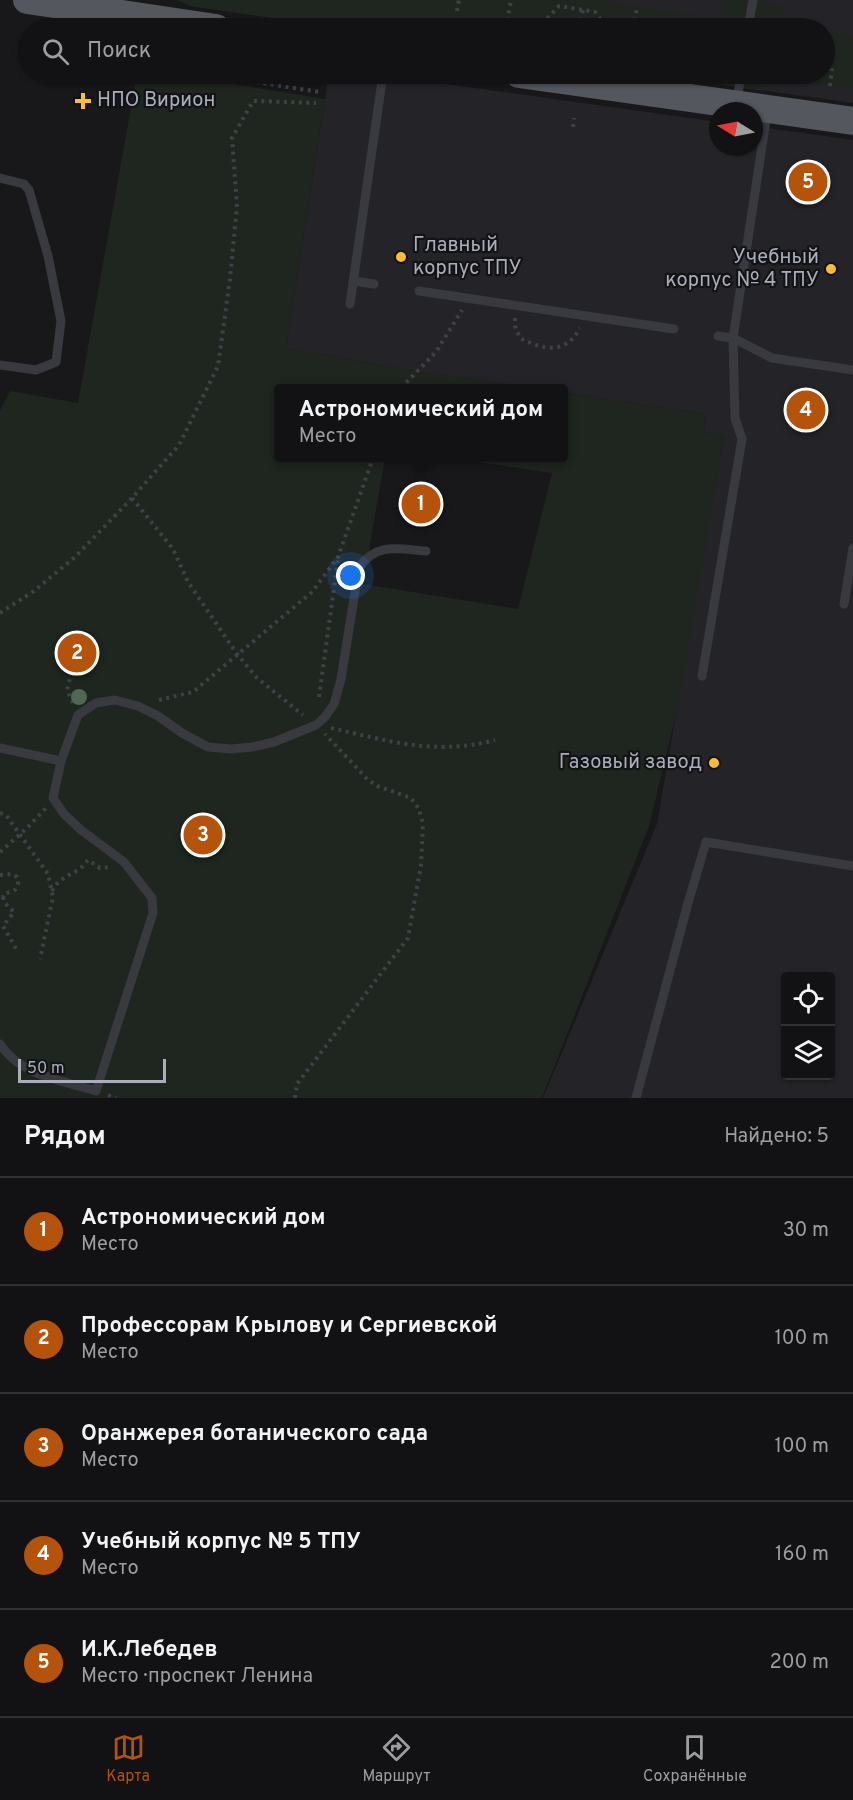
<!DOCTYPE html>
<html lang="ru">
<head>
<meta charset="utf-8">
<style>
	:root { --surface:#121214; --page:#1b1b1d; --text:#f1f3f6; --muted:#9c9ea0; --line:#313234; --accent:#b45309 }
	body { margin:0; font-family:Overpass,sans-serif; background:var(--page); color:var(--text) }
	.controls { position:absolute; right:18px; bottom:18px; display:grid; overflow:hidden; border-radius:6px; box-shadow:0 2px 4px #0004 }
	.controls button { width:54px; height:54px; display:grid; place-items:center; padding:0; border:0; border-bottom:2px solid var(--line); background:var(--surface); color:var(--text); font:30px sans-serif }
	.compass { position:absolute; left:709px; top:102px; width:54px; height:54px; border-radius:50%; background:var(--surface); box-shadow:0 2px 4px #0004; rotate:280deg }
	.scale { position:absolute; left:18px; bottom:15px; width:148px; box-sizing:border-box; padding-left:6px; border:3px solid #aaaebb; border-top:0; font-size:16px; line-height:21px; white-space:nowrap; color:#aaaebb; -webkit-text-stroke:4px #131316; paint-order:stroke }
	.you { position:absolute; left:351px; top:576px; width:21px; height:21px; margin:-15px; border:4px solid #fff; border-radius:50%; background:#1a73e8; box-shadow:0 0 0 9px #1a73e833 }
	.badge { display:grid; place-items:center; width:39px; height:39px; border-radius:50%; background:var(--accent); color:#fff; font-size:20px; font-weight:700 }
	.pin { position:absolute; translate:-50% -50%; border:3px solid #fff; box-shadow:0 2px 6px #0006 }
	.popup { position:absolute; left:274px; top:384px; width:294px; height:78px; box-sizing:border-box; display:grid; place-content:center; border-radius:6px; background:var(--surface); filter:drop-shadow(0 2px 4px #0005); font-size:20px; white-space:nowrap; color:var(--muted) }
	.popup b { font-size:22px; color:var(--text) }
	.popup::after { content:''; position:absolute; left:50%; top:100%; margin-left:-12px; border:12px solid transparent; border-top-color:var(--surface) }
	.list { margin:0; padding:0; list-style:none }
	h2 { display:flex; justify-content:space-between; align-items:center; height:78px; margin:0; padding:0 24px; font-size:26px }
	h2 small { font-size:20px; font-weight:400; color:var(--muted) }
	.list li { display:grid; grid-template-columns:39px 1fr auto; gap:18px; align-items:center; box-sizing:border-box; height:108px; padding:0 24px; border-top:2px solid var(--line) }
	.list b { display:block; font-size:22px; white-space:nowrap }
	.list p { margin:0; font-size:20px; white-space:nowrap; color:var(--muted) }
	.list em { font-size:20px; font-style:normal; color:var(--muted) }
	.icon { flex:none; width:33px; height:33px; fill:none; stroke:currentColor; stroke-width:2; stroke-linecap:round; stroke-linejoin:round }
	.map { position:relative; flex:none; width:853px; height:1098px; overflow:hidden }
	.search { position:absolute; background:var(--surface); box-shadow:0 2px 4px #0004; left:18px; right:18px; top:18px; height:66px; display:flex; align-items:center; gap:15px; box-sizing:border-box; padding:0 21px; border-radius:33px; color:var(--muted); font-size:22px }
	.sheet { height:618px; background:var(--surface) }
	nav { display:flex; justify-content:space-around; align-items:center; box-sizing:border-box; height:84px; border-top:2px solid var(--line); background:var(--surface); font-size:16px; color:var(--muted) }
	nav a { display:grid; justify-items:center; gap:3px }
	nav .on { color:var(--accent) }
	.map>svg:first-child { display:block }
</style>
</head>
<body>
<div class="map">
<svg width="853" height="1098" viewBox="0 0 853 1098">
	<rect width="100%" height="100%" fill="#18181b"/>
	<path fill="#242428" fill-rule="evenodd" d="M 177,0 L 853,0 L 853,103 L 648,74 L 824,74 L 824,28 L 344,28 L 190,6 Z
		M 329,74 L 375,74 L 718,122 L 718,147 L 754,147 L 754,126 L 853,140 L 853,1098 L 543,1098 L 657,824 L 724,436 L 704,432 L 706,414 L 564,393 L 564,388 L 533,388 L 408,370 L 286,348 ZM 786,976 L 830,976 L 830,1076 L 786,1076 Z"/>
	<path fill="#1e261f" d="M 177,0 L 610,0 L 610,2 L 720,20 L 723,0 L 748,0 L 783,5 L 780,28 L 344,28 L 190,6 Z
		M 825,31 L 853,36 L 853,89 L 766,77 L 763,91 L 648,74 L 824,74 Z
		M 137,74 L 170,74 L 325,99 L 286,348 L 408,370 L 533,388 L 278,388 L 278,458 L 385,458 L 363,584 L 518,609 L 552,473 L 450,458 L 564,458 L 564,393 L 706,414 L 704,432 L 724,436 L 681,694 L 649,826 L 542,1098 L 0,1098 L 0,411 L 10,391 L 78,403 Z"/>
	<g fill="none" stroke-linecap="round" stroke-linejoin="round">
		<path stroke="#3f4147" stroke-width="4" stroke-dasharray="3 4.5" stroke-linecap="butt" d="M 457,11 L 459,0
			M 542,24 L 559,6 L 595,12 L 607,28
			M 506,28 L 511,0
			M 580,28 L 583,10
			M 634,28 L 637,7
			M 727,28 L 728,22
			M 204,74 L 320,92
			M 765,77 L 766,74
			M 830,86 L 832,68
			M 573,127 L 574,118
			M 515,318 L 515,326 L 520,338 C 544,350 565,355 580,328
			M 401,388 L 436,352 L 462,310
			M 132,498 L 173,549 L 188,582 L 237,654 L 257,678 L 303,715
			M 0,613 L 34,591 L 75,557 L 132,498 L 179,445 L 218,366 L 230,279 L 237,206 L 232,138 L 253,101 L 316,103
			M 319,697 L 338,559
			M 159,700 L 193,692 L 312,592 L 338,557 L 373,458
			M 73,703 L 67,690 L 75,659
			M 331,728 C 389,741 436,756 495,740
			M 0,813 L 6,815 L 48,874 L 53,897 L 40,959
			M 0,852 L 26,829 L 46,808
			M 0,875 L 12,874 L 17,877 L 18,884 L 15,890 L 4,894 L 3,897 L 0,896
			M 52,891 C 57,880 68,876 78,870 C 82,868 85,863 88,860 L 100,868 L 109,867
			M 3,897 L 4,902 L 14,912 L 3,926 L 18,952
			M 108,1095 L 116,1098
			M 295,1098 L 297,1084 L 408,938 L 421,865 L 423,824 L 419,809 L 411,798 L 377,786 L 367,779 L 325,734"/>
		<path stroke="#393a40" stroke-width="9" d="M 748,28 L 753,0
			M 737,101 L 741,74
			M 0,178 L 24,184 L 29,190 L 48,256 L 61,321 L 56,362 L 36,370 L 0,365
			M 353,281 L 374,284
			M 419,291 L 674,329
			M 350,304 L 383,74
			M 718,336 L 733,338 L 772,358 L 853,370
			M 844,604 L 853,548
			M 702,676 L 742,439 L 735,418 L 733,338 L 767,113
			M 0,748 L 61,761
			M 0,1044 C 20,1076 62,1080 96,1091 L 153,913 L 152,898 L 124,862 L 81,830 L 64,814 L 53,798 L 61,761 L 78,715 L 96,703 L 115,700 L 138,706 L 158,716 L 182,733 L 208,747 L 231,749 L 252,747 L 274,742 L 316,725 L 325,717 L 334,704 L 341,679 L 359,567 C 378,542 398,549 426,551
			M 636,1098 L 688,903 L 706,842 L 853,866"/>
		<path stroke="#55575f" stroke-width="28" d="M 27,0 L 216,28
			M 519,74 L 853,121"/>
	</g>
	<circle fill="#516755" cx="79" cy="697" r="8"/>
	<g fill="#fdbf2e" stroke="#131316" stroke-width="2">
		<path d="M80 92h6v6h6v6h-6v6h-6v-6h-6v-6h6z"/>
		<circle cx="401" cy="257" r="6"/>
		<circle cx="831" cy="269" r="6"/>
		<circle cx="714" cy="763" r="6"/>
	</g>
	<g text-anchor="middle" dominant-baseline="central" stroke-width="4.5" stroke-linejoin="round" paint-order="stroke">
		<g font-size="20" fill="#aaaebb" stroke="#131316" text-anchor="start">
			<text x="97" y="101">НПО Вирион</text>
			<text x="413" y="246">Главный<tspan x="413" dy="23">корпус ТПУ</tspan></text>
			<text x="819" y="258" text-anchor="end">Учебный<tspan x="819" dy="23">корпус № 4 ТПУ</tspan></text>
			<text x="702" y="763" text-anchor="end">Газовый завод</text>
		</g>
	</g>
</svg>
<div class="controls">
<button><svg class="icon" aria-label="locate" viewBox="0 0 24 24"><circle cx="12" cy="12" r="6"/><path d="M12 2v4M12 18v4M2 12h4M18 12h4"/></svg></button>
<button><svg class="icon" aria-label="layers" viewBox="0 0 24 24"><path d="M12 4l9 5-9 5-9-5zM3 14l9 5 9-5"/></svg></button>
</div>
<svg class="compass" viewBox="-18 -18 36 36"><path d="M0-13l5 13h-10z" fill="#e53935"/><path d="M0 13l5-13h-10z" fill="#9c9ea0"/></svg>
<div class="scale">50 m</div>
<div class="you"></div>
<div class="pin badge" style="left:421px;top:504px">1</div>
<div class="popup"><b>Астрономический дом</b>Место</div>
<div class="pin badge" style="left:77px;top:653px">2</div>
<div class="pin badge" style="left:203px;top:835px">3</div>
<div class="pin badge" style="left:806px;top:410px">4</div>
<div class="pin badge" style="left:808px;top:182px">5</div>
<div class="search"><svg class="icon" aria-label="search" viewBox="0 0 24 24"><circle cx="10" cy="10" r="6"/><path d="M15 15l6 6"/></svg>Поиск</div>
</div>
<section class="sheet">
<h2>Рядом<small>Найдено: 5</small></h2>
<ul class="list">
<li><span class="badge">1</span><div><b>Астрономический дом</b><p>Место</p></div><em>30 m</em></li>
<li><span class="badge">2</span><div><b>Профессорам Крылову и Сергиевской</b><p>Место</p></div><em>100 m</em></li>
<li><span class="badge">3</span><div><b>Оранжерея ботанического сада</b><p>Место</p></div><em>100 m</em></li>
<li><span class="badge">4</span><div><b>Учебный корпус № 5 ТПУ</b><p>Место</p></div><em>160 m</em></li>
<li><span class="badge">5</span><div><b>И.К.Лебедев</b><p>Место · проспект Ленина</p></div><em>200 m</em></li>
</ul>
</section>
<nav>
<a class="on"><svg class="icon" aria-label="map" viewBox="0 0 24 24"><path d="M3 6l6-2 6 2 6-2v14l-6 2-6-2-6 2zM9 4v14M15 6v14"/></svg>Карта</a>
<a><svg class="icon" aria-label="directions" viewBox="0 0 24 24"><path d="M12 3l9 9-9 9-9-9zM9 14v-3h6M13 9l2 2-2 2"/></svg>Маршрут</a>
<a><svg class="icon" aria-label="saved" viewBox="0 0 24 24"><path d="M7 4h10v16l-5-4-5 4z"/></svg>Сохранённые</a>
</nav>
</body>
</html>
